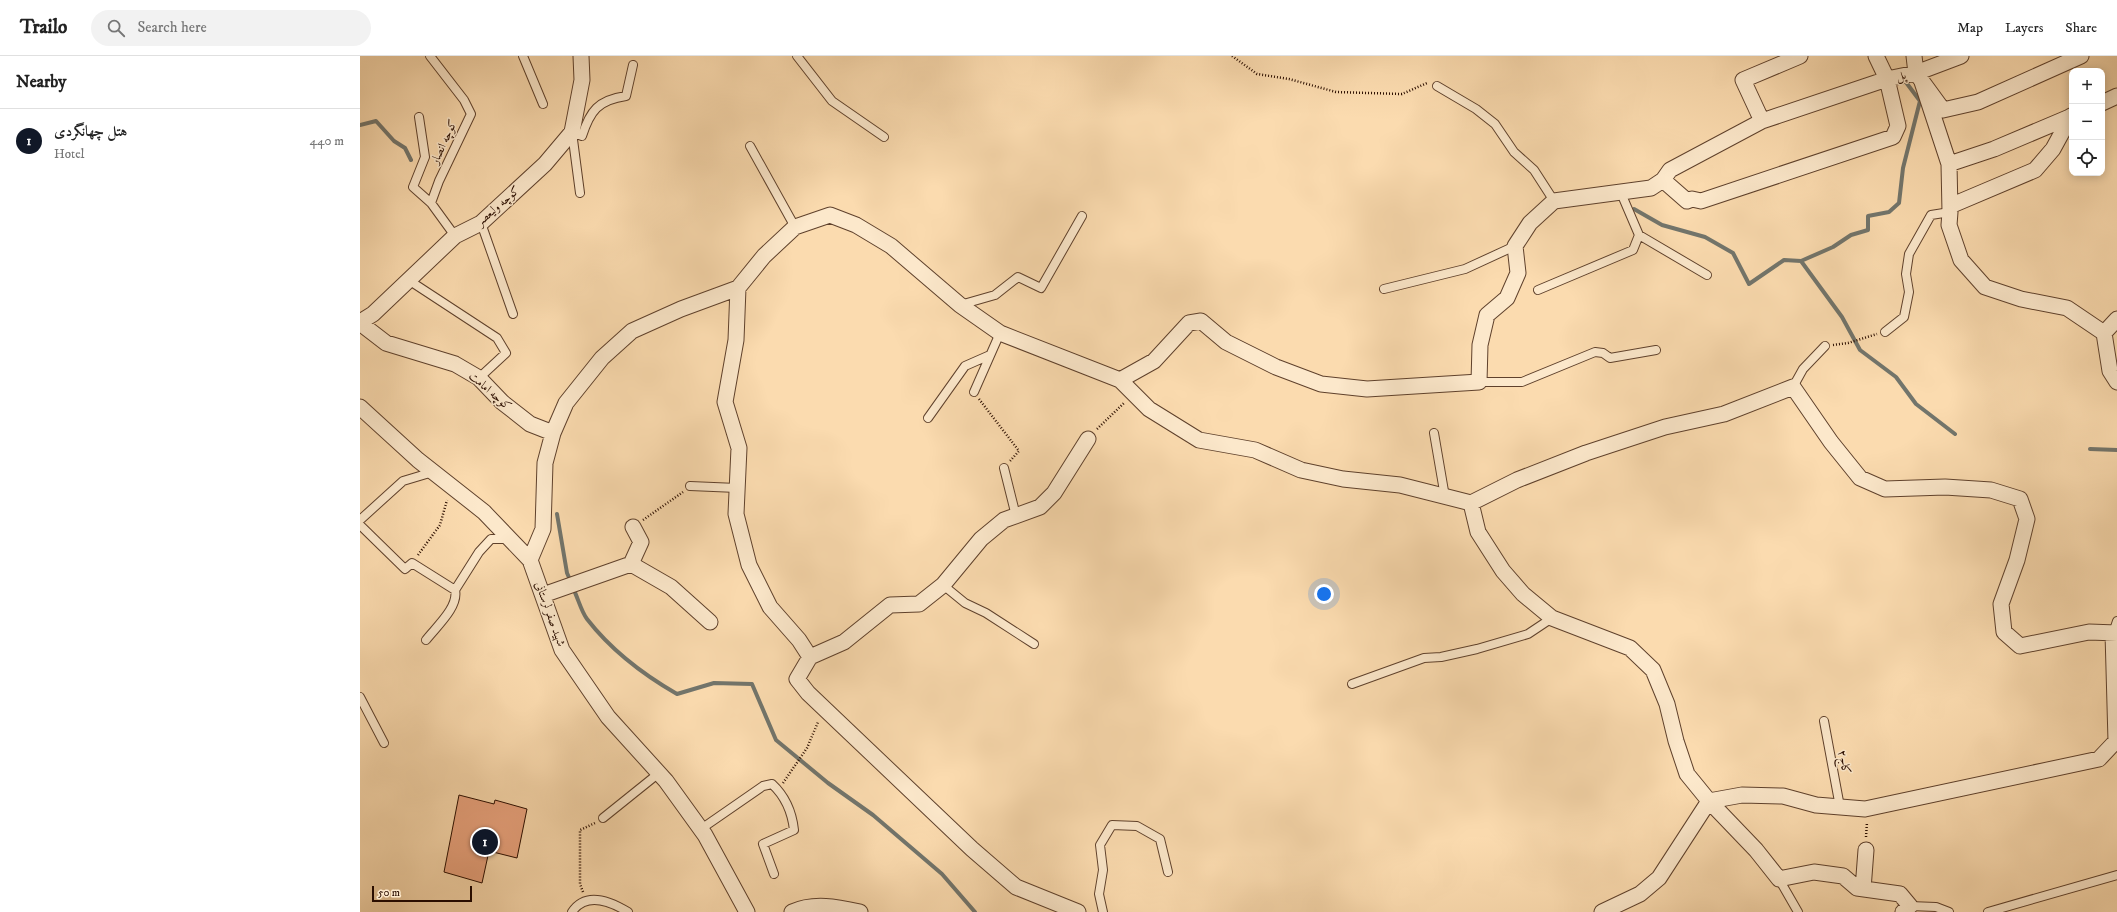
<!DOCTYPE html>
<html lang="en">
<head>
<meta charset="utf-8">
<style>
	:root { --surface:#fff; --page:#f2f2f2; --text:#222; --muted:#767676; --line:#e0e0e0; --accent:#111827 }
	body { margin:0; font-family:"IM FELL DW Pica",Amiri,serif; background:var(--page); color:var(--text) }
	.controls { position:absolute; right:12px; top:12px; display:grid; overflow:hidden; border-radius:8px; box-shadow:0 2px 10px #0003 }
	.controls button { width:36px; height:36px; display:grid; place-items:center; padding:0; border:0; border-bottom:1px solid var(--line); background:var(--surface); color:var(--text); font:20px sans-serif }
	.scale { position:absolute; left:12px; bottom:10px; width:100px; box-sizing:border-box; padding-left:4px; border:2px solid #2b0e00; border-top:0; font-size:11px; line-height:14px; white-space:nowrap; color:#2b0e00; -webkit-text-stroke:3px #fce8cb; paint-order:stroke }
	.you { position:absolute; left:964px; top:538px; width:14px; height:14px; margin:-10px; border:3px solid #fff; border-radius:50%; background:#1a73e8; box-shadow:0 0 0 6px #1a73e833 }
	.badge { display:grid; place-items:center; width:26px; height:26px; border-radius:50%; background:var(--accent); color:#fff; font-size:13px; font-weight:700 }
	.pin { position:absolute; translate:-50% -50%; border:2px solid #fff; box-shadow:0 1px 4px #0006 }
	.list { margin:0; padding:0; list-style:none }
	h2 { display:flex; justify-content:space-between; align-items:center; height:52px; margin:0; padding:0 16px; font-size:17px }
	h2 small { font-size:13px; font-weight:400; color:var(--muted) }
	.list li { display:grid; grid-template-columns:26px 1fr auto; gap:12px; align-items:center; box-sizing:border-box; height:64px; padding:0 16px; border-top:1px solid var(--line) }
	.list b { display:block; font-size:15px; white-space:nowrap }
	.list p { margin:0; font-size:13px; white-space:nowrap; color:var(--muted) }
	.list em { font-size:13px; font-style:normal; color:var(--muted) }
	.icon { flex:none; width:22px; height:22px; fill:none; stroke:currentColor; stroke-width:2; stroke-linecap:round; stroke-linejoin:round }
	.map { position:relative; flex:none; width:1757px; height:856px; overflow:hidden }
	header { display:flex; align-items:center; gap:24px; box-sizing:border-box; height:56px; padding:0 20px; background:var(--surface); border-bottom:1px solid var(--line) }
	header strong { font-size:19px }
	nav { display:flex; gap:22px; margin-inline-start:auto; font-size:14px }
	.search { width:280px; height:36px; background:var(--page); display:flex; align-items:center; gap:10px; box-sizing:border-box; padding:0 14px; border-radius:22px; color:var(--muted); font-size:15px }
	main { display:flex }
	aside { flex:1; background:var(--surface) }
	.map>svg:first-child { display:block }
</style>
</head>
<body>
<header>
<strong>Trailo</strong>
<div class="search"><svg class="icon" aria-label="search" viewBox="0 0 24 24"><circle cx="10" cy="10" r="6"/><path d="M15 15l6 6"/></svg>Search here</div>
<nav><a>Map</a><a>Layers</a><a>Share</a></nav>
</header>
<main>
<aside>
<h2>Nearby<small></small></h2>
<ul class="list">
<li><span class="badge">1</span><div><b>هتل چهانگردی</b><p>Hotel</p></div><em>440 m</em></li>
</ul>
</aside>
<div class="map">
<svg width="1757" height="856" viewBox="0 0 1757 856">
	<rect width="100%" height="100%" fill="#fbdbaf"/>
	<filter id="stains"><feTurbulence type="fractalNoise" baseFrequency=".005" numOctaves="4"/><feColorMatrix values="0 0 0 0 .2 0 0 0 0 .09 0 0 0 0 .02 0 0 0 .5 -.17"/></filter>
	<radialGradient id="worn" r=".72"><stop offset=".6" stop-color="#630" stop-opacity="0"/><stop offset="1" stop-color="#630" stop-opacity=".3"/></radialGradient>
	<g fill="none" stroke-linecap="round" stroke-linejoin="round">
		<path stroke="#72756c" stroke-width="4" d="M 0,69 L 16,65 L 34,85 L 45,92 L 51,104
			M 1274,153 L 1302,169 L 1345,181 L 1373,197 L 1389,228 L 1424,204 L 1441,205 L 1482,261 L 1500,294 L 1536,321 L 1556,348 L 1595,378
			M 1441,205 L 1473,191 L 1491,179 L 1508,174 L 1508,160 L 1529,156 L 1539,147 L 1543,112 L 1560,45 L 1545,25
			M 1730,393 L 1757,394
			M 197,458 L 207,517 L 211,526
			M 213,532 C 218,542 221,555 227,563 C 251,594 284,619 317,638 L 354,627 L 392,628 L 416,684 L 468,727 L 513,759 L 582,818 L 615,856"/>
	</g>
	<path fill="#eaa47f" stroke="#2b0e00" d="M 99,739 L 134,748 L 135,744 L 167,753 L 157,802 L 129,795 L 122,827 L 84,816 Z"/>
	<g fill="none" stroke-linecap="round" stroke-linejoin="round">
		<g stroke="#5f412c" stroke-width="10">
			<path id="lane" d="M 70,0 L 104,44 L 111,58 L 79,125 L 71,147
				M 163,0 L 183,48
				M 437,0 L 472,45 L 524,81
				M 1077,30 L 1116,53 L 1135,68 L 1154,96 L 1174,114 L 1194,145
				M 59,61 L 65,101 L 53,131 L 71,147 L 95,180
				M 390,90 L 435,171
				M 220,137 L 212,76 L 222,80 C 230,55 238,44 266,40 L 273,9
				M 121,167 L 153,258
				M 1279,179 L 1347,219
				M 50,225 L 137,282 L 146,297 L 119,322
				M 1024,233 L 1105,213 L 1155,190
				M 1178,234 L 1273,194 L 1279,179 L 1261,137
				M 600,249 L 635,239 L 658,221 L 681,232 L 722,160
				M 1525,276 L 1544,261 L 1549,236 L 1546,218 L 1549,198 L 1571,159 L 1590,156
				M 1119,326 L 1162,326 L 1235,296 L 1243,297 L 1250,302 L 1296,294
				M 1433,331 L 1443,313 L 1465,290
				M 614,336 L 640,277
				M 568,362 L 605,310 L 630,299
				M 1074,377 L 1085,441
				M 644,412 L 656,460
				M 330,430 L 377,432
				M 0,464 L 43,425 L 73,416
				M 0,469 L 45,513 L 52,507 L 95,534
				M 583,529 L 605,547 L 626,557 L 674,588
				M 1753,577 L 1757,565
				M 66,584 C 76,571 99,551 95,534 L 119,496 L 131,483 L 149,483
				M 992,628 L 1064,602 L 1081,601 L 1117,593 L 1168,578 L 1192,562
				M 0,641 L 24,687
				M 1464,665 L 1480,751
				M 243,762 L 299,717
				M 341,773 L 403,730 L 412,728 C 426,741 432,756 434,774 L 403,788 L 414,818
				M 1419,823 L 1438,856
				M 1550,850 L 1576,851 L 1589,856
				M 212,856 C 226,835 250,845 268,856
				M 743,856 L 739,838 L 743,814 L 740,789 L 752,769 L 777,770 L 800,783 L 808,816
				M 1628,856 L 1757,819"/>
		</g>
		<g stroke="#5f412c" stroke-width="17">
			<path id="street" d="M 1554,0 L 1556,17 L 1583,54 L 1618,46 L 1721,0
				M 1562,26 L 1589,108 L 1590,156 L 1589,169 L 1601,204 L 1625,231 L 1661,243 L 1707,252 L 1744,277
				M 1742,47 L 1757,40
				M 1402,65 L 1383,24 L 1440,0
				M 1589,108 L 1634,93 L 1712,60
				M 1303,124 L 1327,145 L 1332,143 L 1341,145 L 1533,81 L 1538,70 L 1527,23 L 1516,0
				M 1590,150 L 1675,114 L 1693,93 L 1711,60
				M 378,232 L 376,284 L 365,346 L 379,392 L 376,458 L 389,509 L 410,551 L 439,584 L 450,601 L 437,623 L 448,637 L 612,793 L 656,831 L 718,856
				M 1757,263 L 1744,277 L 1750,315 L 1757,326
				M 0,266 L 13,258 L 95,180 L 121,167 L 185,108 L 212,76 L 222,24 L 221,0
				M 0,267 L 26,287 L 95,308 L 119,322 L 142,346 L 170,368 L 193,377
				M 760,324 L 794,305 L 829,267 L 841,265 L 866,286 L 916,311 L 961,328 L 1007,333 L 1119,326 L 1120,289 L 1127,259 L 1147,242 L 1158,217 L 1155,190 L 1170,167 L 1194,145 L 1291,132 L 1303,124 L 1310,114 L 1402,65 L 1527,23 L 1556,17 L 1601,0
				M 0,351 L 58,404 L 124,456 L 170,504 L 202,594 L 248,661 L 306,725 L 345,779 L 387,856
				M 1111,447 L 1118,476 L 1143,515 L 1163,538 L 1192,562 L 1270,592 L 1293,614 L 1307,648 L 1316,685 L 1327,718 L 1349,745 L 1299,822 L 1280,838 L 1242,856
				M 170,504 L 183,473 L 185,407 L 193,377 L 206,347 L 242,302 L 272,275 L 321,253 L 378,232 L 404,200 L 435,171 L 470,159 L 496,169 L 531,190 L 600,249 L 640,277 L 760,324 L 789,353 L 839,384 L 895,394 L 941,414 L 983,423 L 1040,429 L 1111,447 L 1157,424 L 1226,397 L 1305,371 L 1364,358 L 1433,331 L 1471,386 L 1500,422 L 1525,433 L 1585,431 L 1631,434 L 1660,443 L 1667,463 L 1657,504 L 1641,548 L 1644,576 L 1660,590 L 1729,576 L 1757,577
				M 271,508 L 311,531 L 350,566
				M 183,539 L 271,508 L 281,486 L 273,471
				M 450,601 L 484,586 L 530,549 L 559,548 L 583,529 L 621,483 L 644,464 L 680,451 L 694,437 L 728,383
				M 1349,745 L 1382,739 L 1423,740 L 1456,749 L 1505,753 L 1739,703 L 1756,685 L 1753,577
				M 1349,745 L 1396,794 L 1419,823 L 1454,816 L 1483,820 L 1497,832 L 1540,838 L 1550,850 L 1543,856
				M 1503,833 L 1506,794
				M 432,856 C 454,846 477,851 500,856"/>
		</g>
		<path stroke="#2b0e00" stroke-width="2.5" stroke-dasharray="1 2" stroke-linecap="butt" d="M 872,0 L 897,18 L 929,23 L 976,36 L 1042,38 L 1067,27
			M 1473,289 L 1488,287 L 1517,278
			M 619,343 L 659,395 L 650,405
			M 737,373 L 765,346
			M 283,464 L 323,436
			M 58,499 L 80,469 L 87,444
			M 423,727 L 447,692 L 458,666
			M 1506,781 L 1507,766
			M 223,836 L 220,828 L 220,774 L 235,767"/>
		<use href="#lane" stroke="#fce8cb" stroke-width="8"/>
		<use href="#street" stroke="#fce8cb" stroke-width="15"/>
	</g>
	<g text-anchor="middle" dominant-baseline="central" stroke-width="3" stroke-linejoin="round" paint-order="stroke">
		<g font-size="12" fill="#2b0e00" stroke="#fce8cb">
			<text transform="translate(1541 20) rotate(-13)">پل</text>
			<text transform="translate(84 86) rotate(-65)">کوچه انصار</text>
			<text transform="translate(138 150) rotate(-41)">کوچه ولیعصر</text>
			<text transform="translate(130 335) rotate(41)">کوچه امامت</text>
			<text transform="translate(190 558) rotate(70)">شهید صفر لرستانی</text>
			<text transform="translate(1484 706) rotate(79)">کاج۲</text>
		</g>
	</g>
	<rect width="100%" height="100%" filter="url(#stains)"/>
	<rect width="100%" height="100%" fill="url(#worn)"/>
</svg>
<div class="controls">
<button>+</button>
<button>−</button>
<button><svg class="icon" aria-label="locate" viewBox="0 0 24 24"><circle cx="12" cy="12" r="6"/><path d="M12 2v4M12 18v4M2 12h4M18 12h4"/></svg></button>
</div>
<div class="scale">50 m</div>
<div class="you"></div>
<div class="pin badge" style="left:125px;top:786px">1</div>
</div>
</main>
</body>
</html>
